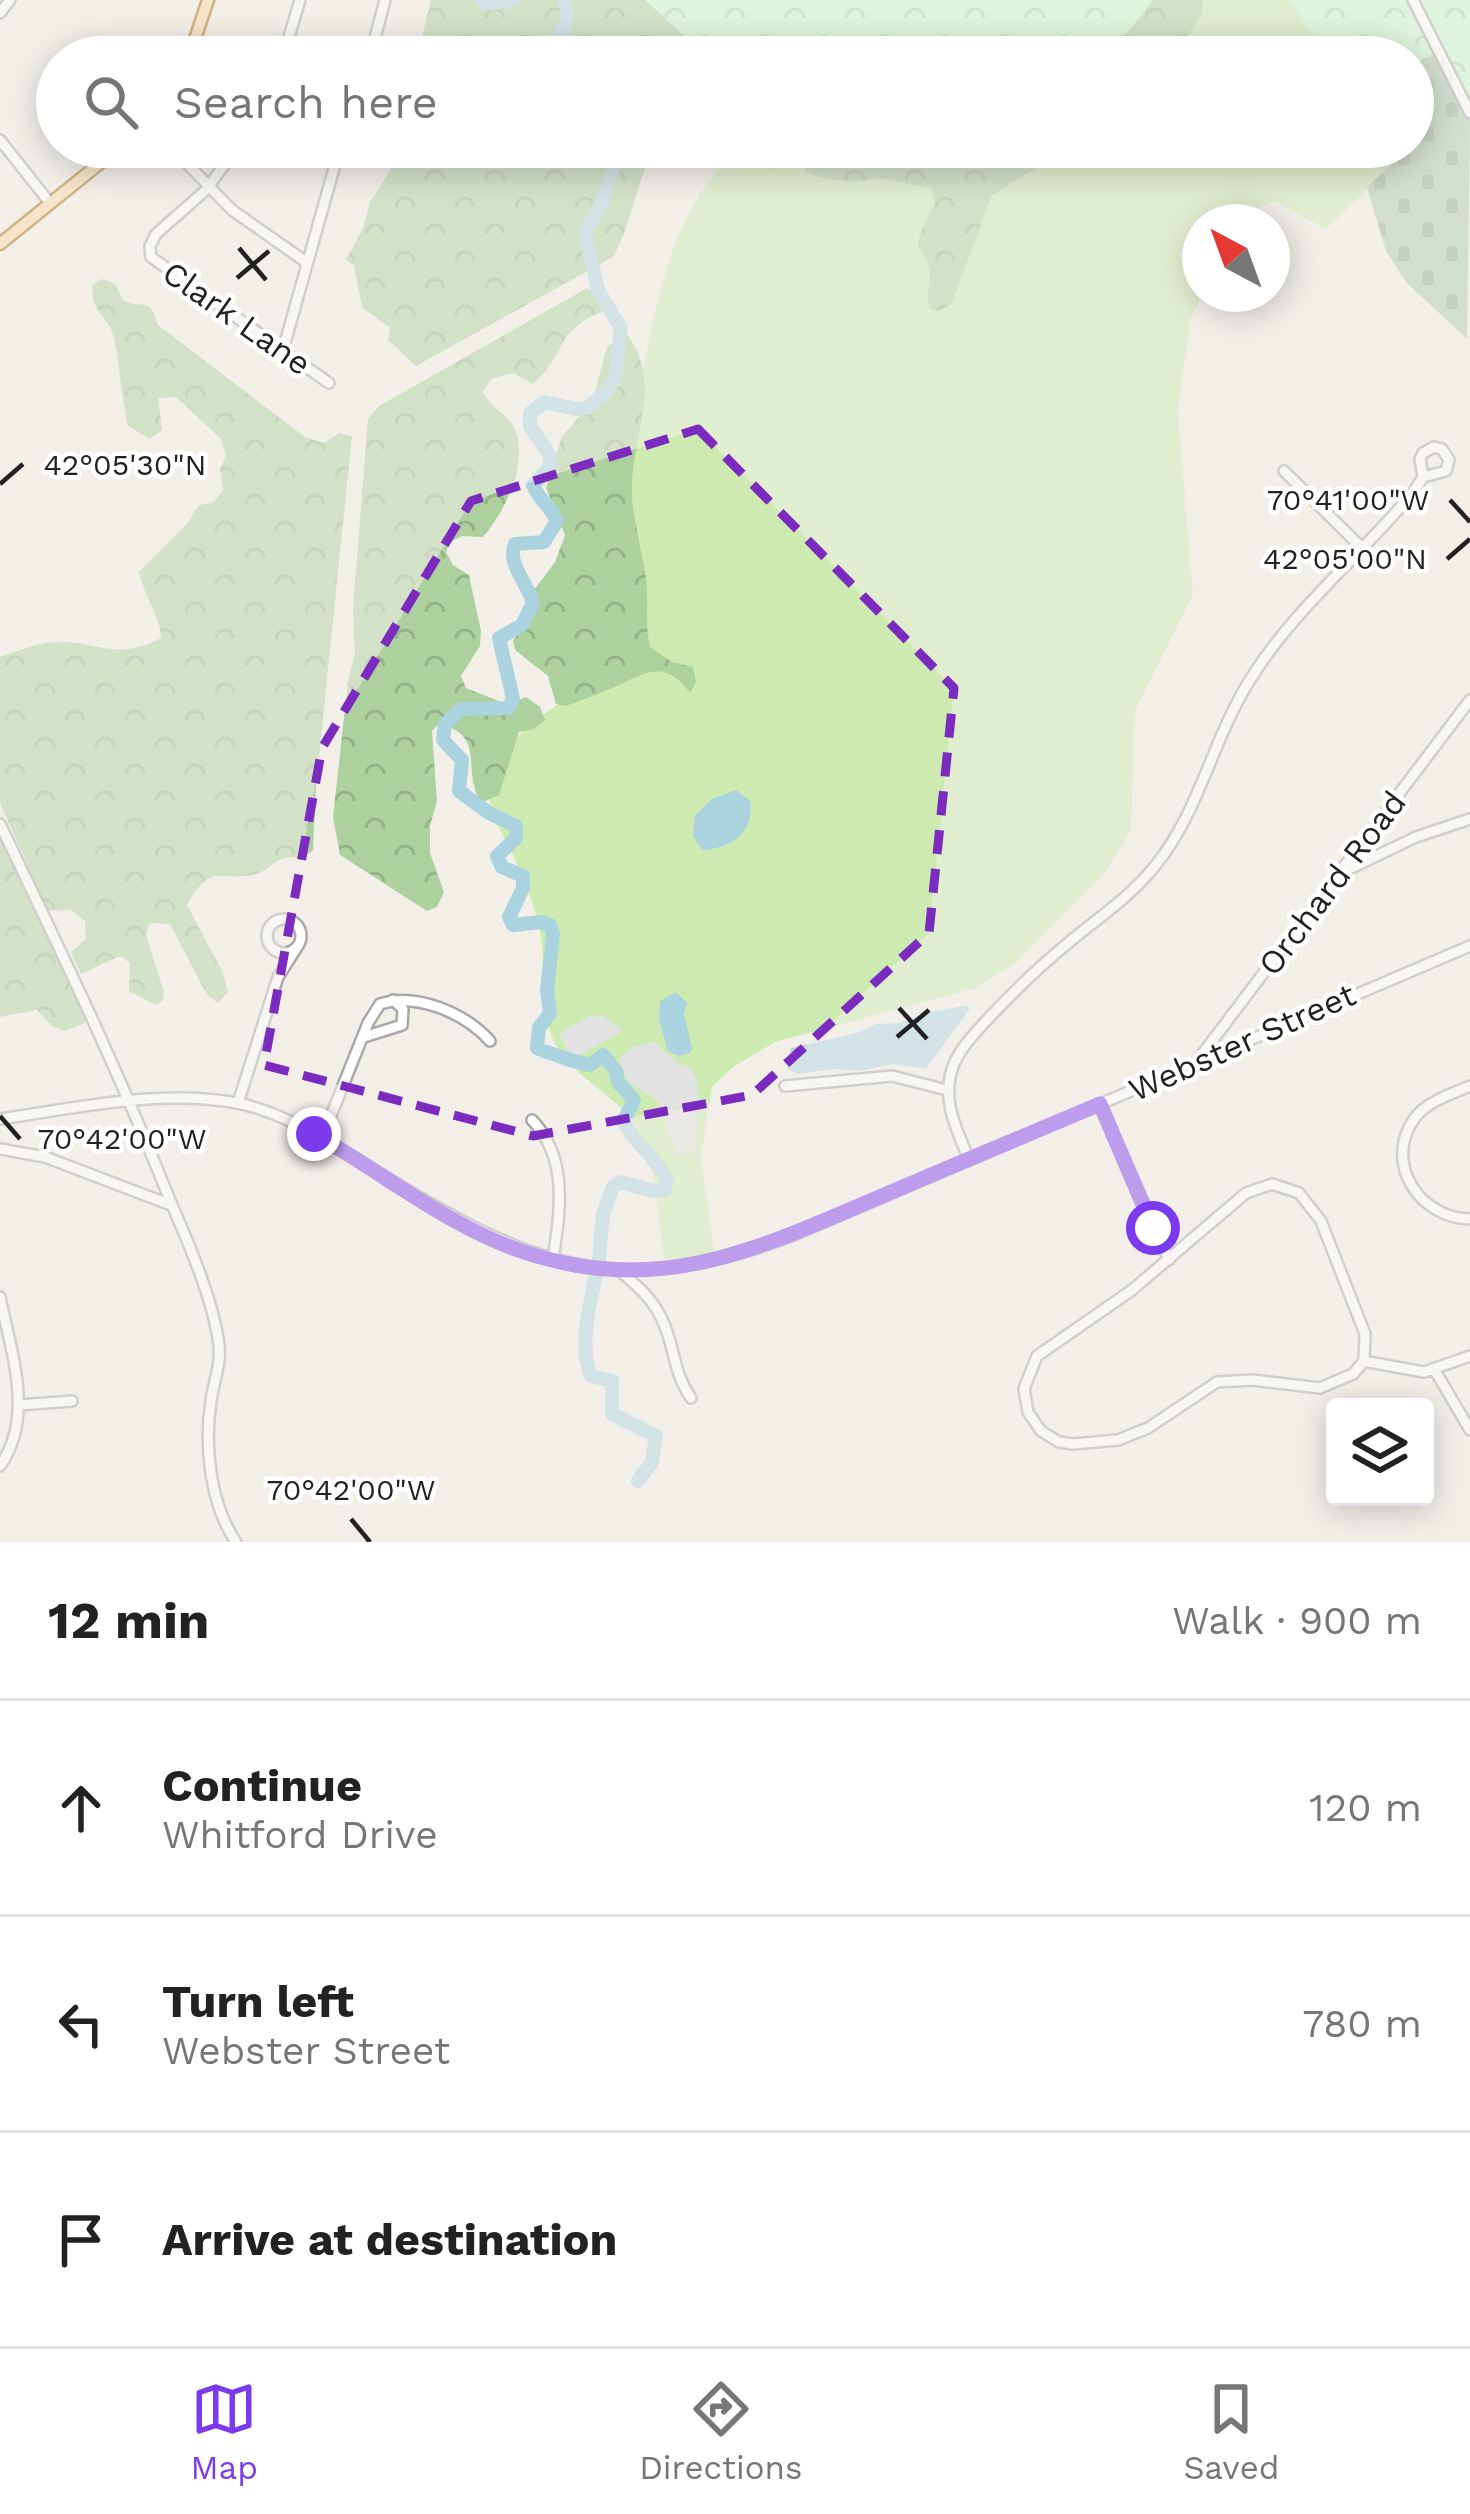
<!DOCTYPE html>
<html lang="en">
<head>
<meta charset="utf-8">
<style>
	:root { --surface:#fff; --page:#f2f2f2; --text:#222; --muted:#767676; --line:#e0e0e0; --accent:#7c3aed }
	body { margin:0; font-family:"Work Sans",sans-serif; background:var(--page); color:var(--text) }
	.controls { position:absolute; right:36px; bottom:36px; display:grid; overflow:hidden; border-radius:12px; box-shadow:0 6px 30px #0003 }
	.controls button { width:108px; height:108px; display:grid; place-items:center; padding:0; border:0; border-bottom:3px solid var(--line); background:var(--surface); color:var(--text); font:60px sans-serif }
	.compass { position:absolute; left:1182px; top:204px; width:108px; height:108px; border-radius:50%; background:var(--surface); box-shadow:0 6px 30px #0003; rotate:319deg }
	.stop { position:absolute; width:36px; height:36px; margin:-27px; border:9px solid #7c3aed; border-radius:50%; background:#fff }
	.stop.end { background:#7c3aed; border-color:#fff; box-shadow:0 3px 12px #0008 }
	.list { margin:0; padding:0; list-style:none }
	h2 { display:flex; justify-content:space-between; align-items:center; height:156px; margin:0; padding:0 48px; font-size:51px }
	h2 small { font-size:39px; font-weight:400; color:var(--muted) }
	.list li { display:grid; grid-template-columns:78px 1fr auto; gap:36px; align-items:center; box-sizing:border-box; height:216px; padding:0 48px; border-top:3px solid var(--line) }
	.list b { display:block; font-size:45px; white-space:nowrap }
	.list p { margin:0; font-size:39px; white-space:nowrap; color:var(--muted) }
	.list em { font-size:39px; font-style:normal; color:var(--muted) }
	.icon { flex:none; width:66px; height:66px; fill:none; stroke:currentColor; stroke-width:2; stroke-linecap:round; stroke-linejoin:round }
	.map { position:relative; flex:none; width:1470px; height:1542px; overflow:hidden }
	.search { position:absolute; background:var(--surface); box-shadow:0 6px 30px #0003; left:36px; right:36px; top:36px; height:132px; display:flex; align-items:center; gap:30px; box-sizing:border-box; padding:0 42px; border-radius:66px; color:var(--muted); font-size:45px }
	.sheet { height:804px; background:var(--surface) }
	nav { display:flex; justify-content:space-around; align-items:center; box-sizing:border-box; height:168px; border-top:3px solid var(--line); background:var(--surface); font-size:33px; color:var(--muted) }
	nav a { display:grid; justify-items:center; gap:6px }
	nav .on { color:var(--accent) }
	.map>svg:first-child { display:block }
</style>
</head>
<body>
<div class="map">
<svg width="1470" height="1542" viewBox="0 0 1470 1542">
	<defs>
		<pattern id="forest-crowns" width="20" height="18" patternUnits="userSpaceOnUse" patternTransform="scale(3)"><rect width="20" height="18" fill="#add19e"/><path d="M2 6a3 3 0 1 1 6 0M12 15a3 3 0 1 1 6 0" fill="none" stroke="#95b388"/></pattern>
		<pattern id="cemetery-stones" width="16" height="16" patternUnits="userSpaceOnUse" patternTransform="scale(3)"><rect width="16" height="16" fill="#aacbaf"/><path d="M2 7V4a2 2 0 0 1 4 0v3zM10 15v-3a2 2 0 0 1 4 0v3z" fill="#92ae96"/></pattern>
		<pattern id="park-crowns" width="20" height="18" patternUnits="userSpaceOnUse" patternTransform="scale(3)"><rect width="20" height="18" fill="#c8facc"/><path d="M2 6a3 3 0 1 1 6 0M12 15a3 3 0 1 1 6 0" fill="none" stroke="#acd6af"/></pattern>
	</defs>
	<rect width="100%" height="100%" fill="#f2efe9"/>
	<path fill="#cdebb0" d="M 1204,0 L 1290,0 L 1329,57 L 1166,57 Z
		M 1079,147 L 1387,147 L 1395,162 L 1326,229 L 1275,201 L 1249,212 L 1244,222 L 1200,222 L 1200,294 L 1204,294 L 1191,317 L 1178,410 L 1193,595 L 1135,711 L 1131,831 L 1102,876 L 1016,963 L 976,988 L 775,1042 L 733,1067 L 712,1087 L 701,1157 L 715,1256 L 664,1259 C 657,1220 659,1178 644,1141 C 627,1099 581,1085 558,1048 C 534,1009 549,965 538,922 C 532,899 522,875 512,853 C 505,837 493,820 490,803 C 481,754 541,716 575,692 C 591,627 609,561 623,495 C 642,399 652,222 731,159 L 975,191 L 1036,158 Z"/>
	<path fill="url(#forest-crowns)" d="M 431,0 L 1075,0 L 972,57 L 409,57 L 422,37 Z
		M 1111,0 L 1203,0 L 1202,15 L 1172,57 L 1006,57 Z
		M 393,147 L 812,147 L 772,169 L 744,164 L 711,152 L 649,159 C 635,191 630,227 613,257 L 416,366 L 388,340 L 390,328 L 362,307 L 354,265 L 346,260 L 363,228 L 370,202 L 390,171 Z
		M 842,147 L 1092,147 L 1083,155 L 1052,158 L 992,195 L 952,303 L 940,311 L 930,310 C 923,283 940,275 918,248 L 920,233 L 935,203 L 931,188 L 878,178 L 857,182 L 829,179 L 805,172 L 806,166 Z
		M 102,279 L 115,284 L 123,300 C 144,311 149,294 158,325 L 305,437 L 324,443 L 339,433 L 352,436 L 316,786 L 313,850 C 303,859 299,856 286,858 C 276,859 270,868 261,872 C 225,887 214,856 187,905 L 223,973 L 228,992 L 218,1003 L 207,995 L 170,924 L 150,923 L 146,935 L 164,992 L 163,1000 L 156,1005 L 129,991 L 130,963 L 120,956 L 81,974 L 71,952 L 86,939 L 85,921 L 71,910 L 48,911 L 0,803 L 0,657 C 15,652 31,645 47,643 C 93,637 112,664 161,638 C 162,621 144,596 139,572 L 186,525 L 199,505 L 213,503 L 223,490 L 220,470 L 226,456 L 221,439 L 176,397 L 158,398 L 162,430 L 150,439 L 128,426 C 122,404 118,343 111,329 C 101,310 92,311 92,285 Z
		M 587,288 L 600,297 L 608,310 C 552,328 568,357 532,384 L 514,373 L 491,379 L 483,392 C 492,408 498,408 509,420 C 535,451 506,511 483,537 L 462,536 L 450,542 L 446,552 L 453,565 L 469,575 L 481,631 L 480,646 L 461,676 L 466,688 L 509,705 L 526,697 L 540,707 L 545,720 L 534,729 L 519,732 L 499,795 L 481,803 C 460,768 488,736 439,724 L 432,731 L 437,801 L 430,826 L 430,853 L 444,892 L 437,907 L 427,911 L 340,855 L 333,817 L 348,681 L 355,653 L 353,607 L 368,419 L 379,406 Z
		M 626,333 C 666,384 629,440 632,497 C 634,523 641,547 645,572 C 650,597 644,621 650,647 L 672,662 L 693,667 L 696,682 L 690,693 C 661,653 638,679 603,692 C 591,697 578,701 566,706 L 556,704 L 548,676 L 515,650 L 513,640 L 531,622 L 534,590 L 555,562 L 565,535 L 546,488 L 562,436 L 592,403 L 607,347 Z
		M 0,834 L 85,1014 L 85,1023 L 65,1031 L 53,1027 L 37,1010 L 0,1017 Z"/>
	<path fill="url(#cemetery-stones)" d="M 1433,54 L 1470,121 L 1467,339 L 1406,282 L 1386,251 L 1367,187 L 1394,162 L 1387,147 L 1413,147 L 1413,64 Z"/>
	<path fill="url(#park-crowns)" d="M 645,0 L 1153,0 L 1108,57 L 918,57 L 917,43 L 791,53 L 789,57 L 707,57 Z
		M 1289,0 L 1470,0 L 1470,99 L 1443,48 L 1413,63 L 1413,57 L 1328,57 Z"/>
	<path fill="#e2e2e2" d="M 599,1013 L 623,1031 L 572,1059 L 559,1033 L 592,1015 L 599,1018 Z
		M 654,1042 L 676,1062 L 690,1068 L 696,1078 L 699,1100 L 695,1152 L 677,1155 L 658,1102 L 627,1080 L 619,1058 L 634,1047 Z"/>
	<path fill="#aad3df" d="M 736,790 L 750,801 C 755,832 731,849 702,850 L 693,836 L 695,815 L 712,799 Z
		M 676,992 L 687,1003 L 684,1014 L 692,1048 L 690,1053 L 679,1056 L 668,1051 L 659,1020 L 660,1001 Z
		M 965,1006 L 970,1008 L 926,1069 L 893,1064 L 860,1071 L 834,1069 L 797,1074 L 788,1069 L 791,1048 L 857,1033 L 876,1024 L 901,1023 L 925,1013 Z"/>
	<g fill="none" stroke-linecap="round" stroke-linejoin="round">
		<path stroke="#aad3df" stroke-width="14" d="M 482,0 L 486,4 L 513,0
			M 532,57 C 553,43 575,30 564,0
			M 599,1259 L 603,1214 L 613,1187 L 621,1182 L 653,1191 L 665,1190 L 667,1180 C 655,1156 629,1138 624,1120 L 634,1100 L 618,1082 L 616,1071 L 603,1055 L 590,1065 C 584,1065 540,1050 537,1048 L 539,1028 L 550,1013 L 547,991 L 553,934 L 550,925 L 541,922 L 513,925 L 509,917 L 523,888 L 523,876 L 502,867 L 497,856 L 516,838 L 516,826 L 489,813 L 459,791 L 462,760 L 443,740 L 445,724 L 461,709 L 508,708 L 513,699 L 499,638 L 522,625 L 533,603 C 528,583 506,563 515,544 L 544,542 L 557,521 C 551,507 539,500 533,485 L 548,469 L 551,457 L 530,426 L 530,413 L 545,402 L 576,409 L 587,408 L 607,391 L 615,378 L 621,328 L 598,290 L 585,232 L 602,202 L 620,147
			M 596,1276 C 589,1306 579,1346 591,1376 L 612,1381 L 612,1414 L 656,1436 L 652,1462 L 638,1481"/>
		<g stroke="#a9a9a9" stroke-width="14">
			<path id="minor" d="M 1413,0 L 1470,113
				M 0,13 L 10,0
				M 283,57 L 300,0
				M 370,57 L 385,0
				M 0,140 L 50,203
				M 171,147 L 232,210 L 306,262
				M 237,147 L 207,189 L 156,234 L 150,246 L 151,257 L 329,383
				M 283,350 L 340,147
				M 1284,471 L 1363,549
				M 0,824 C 57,943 114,1061 163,1183 C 183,1233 209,1285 218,1338 C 223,1361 214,1379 211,1401 C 204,1446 210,1504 236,1542
				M 1343,872 L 1416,837 L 1470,819
				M267 936a17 17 0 1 1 34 0a17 17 0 1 1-34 0Z
				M 364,1037 L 402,1025 L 403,1009 L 393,1000
				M 1197,1061 L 1470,700
				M 785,1086 L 892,1076 L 947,1090
				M 1470,1086 C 1451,1094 1426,1102 1414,1119 C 1383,1164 1420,1218 1470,1219
				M 238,1103 L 278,977 L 299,944
				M 1100,1104 L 1169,1260
				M 0,1119 C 77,1108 159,1089 237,1103 C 287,1113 334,1145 376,1171 C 528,1265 614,1302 789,1237 L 1470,946
				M 532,1120 C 569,1158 560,1212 553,1260
				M 322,1138 L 368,1023 L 380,1004 C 416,992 465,1013 490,1041
				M 0,1149 L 45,1157 L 171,1205
				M 969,1159 C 956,1128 940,1098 954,1064 C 961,1047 975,1033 987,1020 C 1014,991 1042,964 1073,939 C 1102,915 1131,896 1155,866 C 1200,811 1212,740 1250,680 C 1293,610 1359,557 1412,494 L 1423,477 L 1420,459 L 1423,453 L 1434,447 L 1442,449 L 1449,460 L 1446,471 L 1423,477
				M 1272,1184 L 1299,1193 L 1321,1221 L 1365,1334 L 1364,1361 L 1353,1374 L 1320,1388 L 1252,1380 L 1217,1382 L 1148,1428 L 1118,1440 L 1073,1444 L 1059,1442 L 1041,1431 L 1028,1412 L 1024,1389 L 1037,1356 L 1132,1290 L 1246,1193 Z
				M 620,1271 C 638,1286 655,1301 664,1324 C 675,1350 674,1374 691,1398
				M 0,1297 C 11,1352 35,1417 0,1466
				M 1363,1361 L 1424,1372 L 1470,1356
				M 1434,1369 L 1470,1430
				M 19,1405 L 72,1401"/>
		</g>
		<g stroke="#a06b00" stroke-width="15">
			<path id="major" d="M 189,57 L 208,0
				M 0,244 L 120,147"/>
		</g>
		<use href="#minor" stroke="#fff" stroke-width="9"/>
		<use href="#major" stroke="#fcd6a4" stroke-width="10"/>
	</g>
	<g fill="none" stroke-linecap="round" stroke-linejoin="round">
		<path stroke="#7c3aed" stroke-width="15" d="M 314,1134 C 382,1172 446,1225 521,1251 C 661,1299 762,1247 889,1193 C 959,1163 1029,1134 1100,1104 L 1153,1228"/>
	</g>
	<path d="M0 0H1470V1542H0ZM 698,429 L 954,688 L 929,933 L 752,1095 L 533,1136 L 264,1065 L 322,748 L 471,501 Z" fill="#f2efe9" fill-opacity=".55" fill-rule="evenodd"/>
	<path fill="none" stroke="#7b2cbf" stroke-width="9" stroke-dasharray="24 15" stroke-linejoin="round" d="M 698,429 L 954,688 L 929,933 L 752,1095 L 533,1136 L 264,1065 L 322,748 L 471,501 Z"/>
	<path fill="none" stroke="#222" stroke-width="4.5" d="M 239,248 L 266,280M 237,278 L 269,251M 0,484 L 23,464M 1450,500 L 1470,522M 1447,559 L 1470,539M 899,1008 L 927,1039M 897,1037 L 929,1010M 0,1116 L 20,1139M 351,1519 L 370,1542"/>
	<g text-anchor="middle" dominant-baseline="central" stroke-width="9" stroke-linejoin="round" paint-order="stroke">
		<g font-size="33" fill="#222" stroke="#fff">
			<text transform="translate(237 318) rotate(35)">Clark Lane</text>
			<text transform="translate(1332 883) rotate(-53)">Orchard Road</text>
			<text transform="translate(1242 1042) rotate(-24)">Webster Street</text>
		</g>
	</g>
	<g font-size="30" text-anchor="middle" fill="#222" stroke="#fff" stroke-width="9" stroke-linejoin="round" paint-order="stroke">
		<text x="125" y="475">42°05'30"N</text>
		<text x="1348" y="510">70°41'00"W</text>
		<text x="1345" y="569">42°05'00"N</text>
		<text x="122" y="1149">70°42'00"W</text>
		<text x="351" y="1500">70°42'00"W</text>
	</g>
</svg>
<div class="controls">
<button><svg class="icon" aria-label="layers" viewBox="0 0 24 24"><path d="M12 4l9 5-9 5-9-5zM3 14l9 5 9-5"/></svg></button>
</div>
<svg class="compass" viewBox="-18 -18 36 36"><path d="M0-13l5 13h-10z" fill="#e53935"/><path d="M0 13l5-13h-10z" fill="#767676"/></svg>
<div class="stop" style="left:1153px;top:1228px"></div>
<div class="stop end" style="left:314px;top:1134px"></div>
<div class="search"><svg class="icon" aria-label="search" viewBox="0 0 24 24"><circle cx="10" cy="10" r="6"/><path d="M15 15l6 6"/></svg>Search here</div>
</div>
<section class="sheet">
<h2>12 min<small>Walk · 900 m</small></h2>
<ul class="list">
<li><svg class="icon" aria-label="ahead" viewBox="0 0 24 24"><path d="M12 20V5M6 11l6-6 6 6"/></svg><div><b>Continue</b><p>Whitford Drive</p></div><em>120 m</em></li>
<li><svg class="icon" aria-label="left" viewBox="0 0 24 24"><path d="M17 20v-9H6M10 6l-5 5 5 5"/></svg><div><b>Turn left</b><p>Webster Street</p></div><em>780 m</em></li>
<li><svg class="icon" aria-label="arrive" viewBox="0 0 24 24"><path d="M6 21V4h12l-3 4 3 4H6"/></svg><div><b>Arrive at destination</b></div></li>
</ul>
</section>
<nav>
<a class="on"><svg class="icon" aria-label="map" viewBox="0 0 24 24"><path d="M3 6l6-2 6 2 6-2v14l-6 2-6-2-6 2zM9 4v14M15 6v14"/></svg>Map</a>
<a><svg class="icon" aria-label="directions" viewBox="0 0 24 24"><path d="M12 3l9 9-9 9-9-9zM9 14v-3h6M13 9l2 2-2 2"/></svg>Directions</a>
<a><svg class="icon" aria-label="saved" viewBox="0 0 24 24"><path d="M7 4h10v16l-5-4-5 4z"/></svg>Saved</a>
</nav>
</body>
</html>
